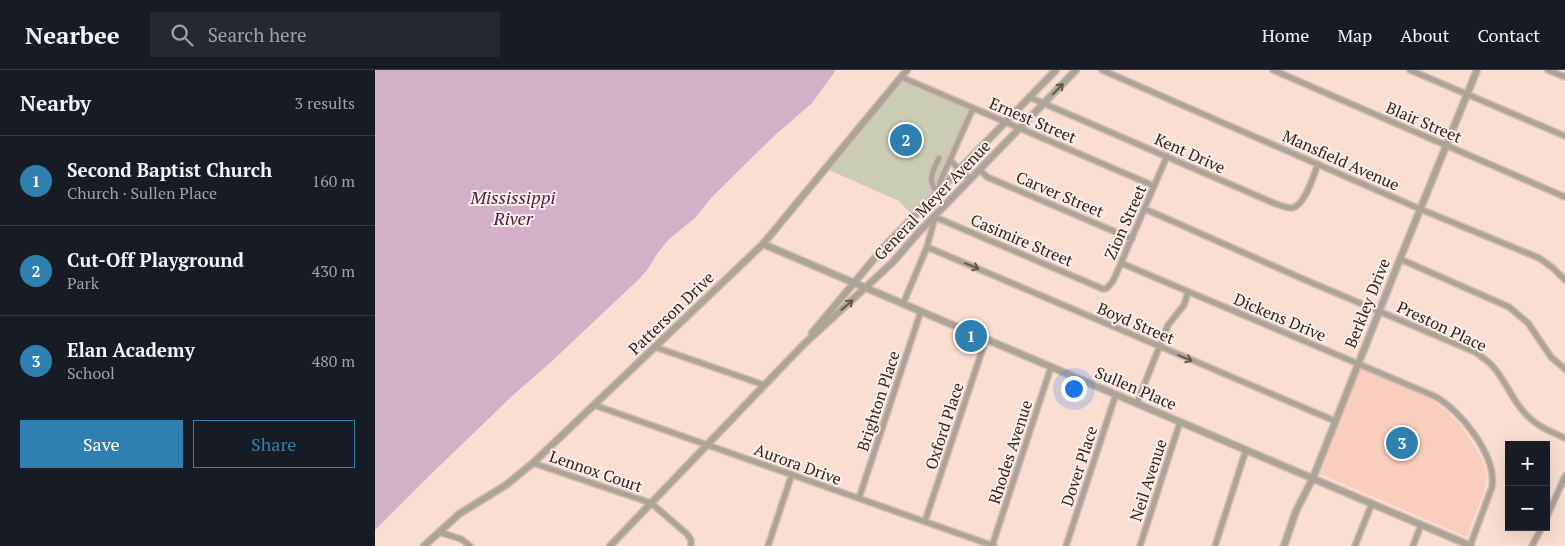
<!DOCTYPE html>
<html lang="en">
<head>
<meta charset="utf-8">
<style>
	:root { --surface:#171b24; --page:#242831; --text:#f1f3f6; --muted:#9ea1a6; --line:#363941; --accent:#307fb1 }
	body { margin:0; font-family:"PT Serif",serif; background:var(--page); color:var(--text) }
	.controls { position:absolute; right:15px; bottom:15px; display:grid; overflow:hidden; border-radius:0px; box-shadow:0 5px 20px #0002 }
	.controls button { width:45px; height:45px; display:grid; place-items:center; padding:0; border:0; border-bottom:1px solid var(--line); background:var(--surface); color:var(--text); font:25px sans-serif }
	.you { position:absolute; left:698px; top:318px; width:18px; height:18px; margin:-12px; border:4px solid #fff; border-radius:50%; background:#1a73e8; box-shadow:0 0 0 8px #1a73e833 }
	.badge { display:grid; place-items:center; width:32px; height:32px; border-radius:50%; background:var(--accent); color:#fff; font-size:16px; font-weight:700 }
	.pin { position:absolute; translate:-50% -50%; border:2px solid #fff; box-shadow:0 1px 5px #0006 }
	.list { margin:0; padding:0; list-style:none }
	h2 { display:flex; justify-content:space-between; align-items:center; height:65px; margin:0; padding:0 20px; font-size:21px }
	h2 small { font-size:16px; font-weight:400; color:var(--muted) }
	.list li { display:grid; grid-template-columns:32px 1fr auto; gap:15px; align-items:center; box-sizing:border-box; height:90px; padding:0 20px; border-top:1px solid var(--line) }
	.list b { display:block; font-size:19px; white-space:nowrap }
	.list p { margin:0; font-size:16px; white-space:nowrap; color:var(--muted) }
	.list em { font-size:16px; font-style:normal; color:var(--muted) }
	.actions { display:flex; gap:10px; padding:15px 20px }
	.actions a { flex:1; padding:11px 0; border:1px solid var(--accent); border-radius:0px; text-align:center; font-size:18px; color:var(--accent) }
	.actions .main { background:var(--accent); color:#fff }
	.icon { flex:none; width:28px; height:28px; fill:none; stroke:currentColor; stroke-width:2; stroke-linecap:round; stroke-linejoin:round }
	.map { position:relative; flex:none; width:1190px; height:476px; overflow:hidden }
	header { display:flex; align-items:center; gap:30px; box-sizing:border-box; height:70px; padding:0 25px; background:var(--surface); border-bottom:1px solid var(--line) }
	header strong { font-size:24px }
	nav { display:flex; gap:28px; margin-inline-start:auto; font-size:18px }
	.search { width:350px; height:45px; background:var(--page); display:flex; align-items:center; gap:12px; box-sizing:border-box; padding:0 18px; border-radius:0px; color:var(--muted); font-size:19px }
	main { display:flex }
	aside { flex:1; background:var(--surface) }
	.map>svg:first-child { display:block }
</style>
</head>
<body>
<header>
<strong>Nearbee</strong>
<div class="search"><svg class="icon" aria-label="search" viewBox="0 0 24 24"><circle cx="10" cy="10" r="6"/><path d="M15 15l6 6"/></svg>Search here</div>
<nav><a>Home</a><a>Map</a><a>About</a><a>Contact</a></nav>
</header>
<main>
<aside>
<h2>Nearby<small>3 results</small></h2>
<ul class="list">
<li><span class="badge">1</span><div><b>Second Baptist Church</b><p>Church · Sullen Place</p></div><em>160 m</em></li>
<li><span class="badge">2</span><div><b>Cut-Off Playground</b><p>Park</p></div><em>430 m</em></li>
<li><span class="badge">3</span><div><b>Elan Academy</b><p>School</p></div><em>480 m</em></li>
</ul>
<div class="actions"><a class="main">Save</a><a>Share</a></div>
</aside>
<div class="map">
<svg width="1190" height="476" viewBox="0 0 1190 476">
	<rect width="100%" height="100%" fill="#faded2"/>
	<path fill="#f9cebc" d="M 986,298 L 1059,331 L 1073,342 L 1087,357 L 1107,389 L 1111,402 L 1110,418 L 1092,467 L 945,404 Z"/>
	<path fill="#cbccb4" d="M 528,9 L 596,39 L 562,117 L 537,145 L 524,131 L 454,100 Z"/>
	<path fill="#d4afc8" d="M 0,0 L 461,0 L 437,33 L 399,66 L 336,128 L 320,148 L 293,170 L 282,184 L 273,199 L 264,209 L 176,292 L 137,326 L 53,407 L 0,460 Z"/>
	<g fill="none" stroke-linecap="round" stroke-linejoin="round">
		<g stroke="#d6bcb2" stroke-width="8">
			<path id="minor" d="M 727,0 L 1045,139 L 1164,188 L 1178,198 L 1190,210
				M 898,0 L 1190,127
				M 1035,0 L 1190,66
				M 1173,0 L 1190,7
				M 526,7 L 779,116
				M 654,27 L 894,131 C 901,134 910,138 917,138 C 930,136 939,104 943,94
				M 576,91 L 595,110
				M 605,100 L 612,107 L 757,169
				M 563,122 L 565,112 L 598,38
				M 563,123 C 551,110 558,101 564,88
				M 770,139 L 928,209 L 1100,282 C 1107,287 1115,292 1120,299 C 1131,312 1137,329 1148,341 C 1159,355 1174,361 1190,368
				M 552,177 L 960,351
				M 1025,189 L 1134,237 L 1153,253 L 1176,287 L 1190,299
				M 746,193 L 1059,326 C 1085,339 1122,386 1117,417 L 1095,476
				M 528,234 L 552,177 L 560,147 L 728,219 L 732,218 L 738,211 L 746,193 L 792,86
				M 280,277 L 389,315
				M 762,333 L 793,255 L 809,235 L 813,222
				M 219,335 L 619,476
				M 158,393 L 276,433 L 312,464 L 316,470 L 316,476
				M 484,428 L 546,241
				M 1171,449 L 1190,406
				M 550,451 L 611,269
				M 64,462 L 86,469 L 95,476
				M 393,476 L 417,404
				M 617,476 L 676,297
				M 691,476 L 741,324
				M 765,476 L 805,352
				M 840,476 L 871,380
				M 980,476 L 997,433
				M 1038,476 L 1046,455
				M 1157,476 L 1167,457"/>
		</g>
		<g stroke="#d6bcb2" stroke-width="9">
			<path id="tertiary" d="M 388,174 L 1096,476
				M 437,263 L 509,177 L 681,0
				M 49,476 L 84,444 L 131,415 L 158,393 L 388,174 L 532,0
				M 235,476 L 428,275 L 517,193 L 544,162 L 701,0
				M 909,476 L 921,441 L 938,408 L 1025,189 L 1102,0"/>
		</g>
		<use href="#minor" stroke="#ada498" stroke-width="5"/>
		<use href="#tertiary" stroke="#ada498" stroke-width="6"/>
	</g>
	<defs><path id="oneway-shaft" d="M-6 0H5M1.5-3L5.5 0L1.5 3" fill="none" stroke-width="1.6" stroke-linecap="round" stroke-linejoin="round" transform="scale(1.25)"/></defs>
	<g stroke="#62574f">
		<use href="#oneway-shaft" transform="translate(683 19) rotate(-46)"/>
		<use href="#oneway-shaft" transform="translate(597 196) rotate(23)"/>
		<use href="#oneway-shaft" transform="translate(472 235) rotate(-41)"/>
		<use href="#oneway-shaft" transform="translate(810 288) rotate(23)"/>
	</g>
	<g text-anchor="middle" dominant-baseline="central" stroke-width="4" stroke-linejoin="round" paint-order="stroke">
		<g font-size="16" fill="#30231e" stroke="#fdefe9">
			<text transform="translate(658 50) rotate(23)">Ernest Street</text>
			<text transform="translate(1049 52) rotate(23)">Blair Street</text>
			<text transform="translate(815 83) rotate(24)">Kent Drive</text>
			<text transform="translate(966 90) rotate(24)">Mansfield Avenue</text>
			<text transform="translate(685 124) rotate(23)">Carver Street</text>
			<text transform="translate(557 130) rotate(-46)">General Meyer Avenue</text>
			<text transform="translate(750 152) rotate(-66)">Zion Street</text>
			<text transform="translate(647 170) rotate(23)">Casimire Street</text>
			<text transform="translate(992 233) rotate(-68)">Berkley Drive</text>
			<text transform="translate(296 243) rotate(-44)">Patterson Drive</text>
			<text transform="translate(905 247) rotate(23)">Dickens Drive</text>
			<text transform="translate(761 253) rotate(23)">Boyd Street</text>
			<text transform="translate(1067 256) rotate(25)">Preston Place</text>
			<text transform="translate(761 318) rotate(23)">Sullen Place</text>
			<text transform="translate(503 331) rotate(-72)">Brighton Place</text>
			<text transform="translate(569 356) rotate(-72)">Oxford Place</text>
			<text transform="translate(635 382) rotate(-72)">Rhodes Avenue</text>
			<text transform="translate(423 394) rotate(20)">Aurora Drive</text>
			<text transform="translate(704 396) rotate(-72)">Dover Place</text>
			<text transform="translate(221 401) rotate(19)">Lennox Court</text>
			<text transform="translate(773 410) rotate(-72)">Neil Avenue</text>
		</g>
		<g font-size="18" font-style="italic" fill="#4b1d3e" stroke="#fdefe9">
			<text x="138" y="127">Mississippi<tspan x="138" dy="21">River</tspan></text>
		</g>
	</g>
</svg>
<div class="controls">
<button>+</button>
<button>−</button>
</div>
<div class="you"></div>
<div class="pin badge" style="left:596px;top:266px">1</div>
<div class="pin badge" style="left:531px;top:70px">2</div>
<div class="pin badge" style="left:1027px;top:373px">3</div>
</div>
</main>
</body>
</html>
